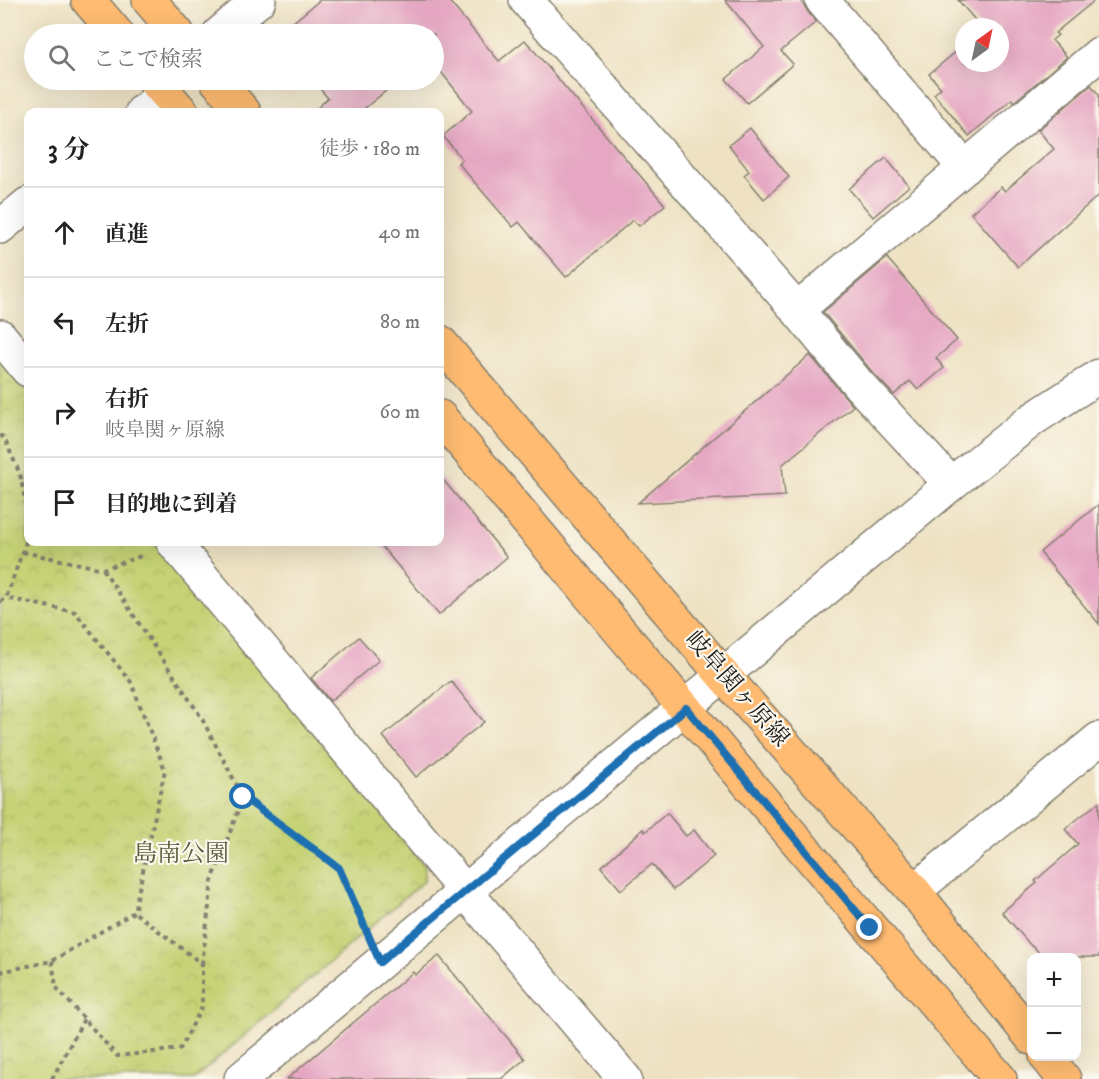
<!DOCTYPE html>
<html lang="ja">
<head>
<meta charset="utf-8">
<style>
	:root { --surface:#fff; --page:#f2f2f2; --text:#222; --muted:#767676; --line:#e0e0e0 }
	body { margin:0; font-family:"IM FELL DW Pica","Noto Serif JP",serif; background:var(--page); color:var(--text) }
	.controls { position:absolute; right:18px; bottom:18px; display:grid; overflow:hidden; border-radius:12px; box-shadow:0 6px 24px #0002 }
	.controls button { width:54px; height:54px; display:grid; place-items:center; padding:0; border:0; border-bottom:2px solid var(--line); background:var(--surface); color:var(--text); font:30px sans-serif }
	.compass { position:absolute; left:955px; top:18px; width:54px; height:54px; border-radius:50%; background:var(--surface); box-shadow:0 6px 24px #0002; rotate:33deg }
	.stop { position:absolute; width:18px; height:18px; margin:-14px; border:4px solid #1f6fb2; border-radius:50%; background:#fff }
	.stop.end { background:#1f6fb2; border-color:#fff; box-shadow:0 2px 6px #0008 }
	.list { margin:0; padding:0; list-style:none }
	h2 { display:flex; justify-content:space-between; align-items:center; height:78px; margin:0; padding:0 24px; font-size:26px }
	h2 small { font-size:20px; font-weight:400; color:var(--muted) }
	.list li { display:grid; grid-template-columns:39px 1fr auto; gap:18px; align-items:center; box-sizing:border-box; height:90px; padding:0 24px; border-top:2px solid var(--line) }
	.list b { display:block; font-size:22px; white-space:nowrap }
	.list p { margin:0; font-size:20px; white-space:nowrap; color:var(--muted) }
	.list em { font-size:20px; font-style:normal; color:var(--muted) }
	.icon { flex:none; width:33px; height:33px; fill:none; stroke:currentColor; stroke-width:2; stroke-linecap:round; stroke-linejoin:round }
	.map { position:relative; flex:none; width:1099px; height:1079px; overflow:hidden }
	.search { position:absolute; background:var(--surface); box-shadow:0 6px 24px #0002; left:24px; top:24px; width:420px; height:66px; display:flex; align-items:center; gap:15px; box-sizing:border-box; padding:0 21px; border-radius:33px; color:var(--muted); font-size:22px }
	.panel { position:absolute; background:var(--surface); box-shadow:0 6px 24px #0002; left:24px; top:108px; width:420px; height:438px; border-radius:12px }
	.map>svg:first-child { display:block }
</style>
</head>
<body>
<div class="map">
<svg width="1099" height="1079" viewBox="0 0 1099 1079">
	<defs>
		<pattern id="park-crowns" width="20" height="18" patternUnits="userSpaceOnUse" patternTransform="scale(1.5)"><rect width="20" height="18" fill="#c5d274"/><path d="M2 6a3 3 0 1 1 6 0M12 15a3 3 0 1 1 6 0" fill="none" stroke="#a9b464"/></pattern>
	</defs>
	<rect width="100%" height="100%" fill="#fbf7ec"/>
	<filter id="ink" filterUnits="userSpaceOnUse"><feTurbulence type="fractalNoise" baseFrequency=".0167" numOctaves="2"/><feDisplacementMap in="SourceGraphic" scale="12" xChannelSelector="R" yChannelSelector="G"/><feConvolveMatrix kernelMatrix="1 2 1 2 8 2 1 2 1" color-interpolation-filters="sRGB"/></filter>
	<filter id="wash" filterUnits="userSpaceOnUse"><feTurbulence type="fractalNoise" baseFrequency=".008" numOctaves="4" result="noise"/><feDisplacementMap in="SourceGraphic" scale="24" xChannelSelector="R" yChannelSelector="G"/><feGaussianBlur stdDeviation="1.35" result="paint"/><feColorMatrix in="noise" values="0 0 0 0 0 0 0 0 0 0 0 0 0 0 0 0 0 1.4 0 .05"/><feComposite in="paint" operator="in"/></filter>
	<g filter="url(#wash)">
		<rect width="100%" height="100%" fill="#eee2c3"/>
		<path fill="url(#park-crowns)" stroke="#707748" stroke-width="1.5" d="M 0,356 L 28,390 L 28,542 L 156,542 L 425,866 L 424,881 L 194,1079 L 0,1079 Z"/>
		<g id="blocks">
			<path fill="#e6a7c3" d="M 320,0 L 448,0 L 499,61 L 525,40 L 665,205 L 639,226 L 633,220 L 566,277 L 519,222 L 513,227 L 458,163 L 462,159 L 443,136 L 472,111 L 434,63 L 434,34 L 279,34 Z
				M 725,0 L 801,0 L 808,12 L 816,22 L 781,51 L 793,64 L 747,103 L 726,79 L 764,47 Z
				M 958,0 L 1095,0 L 1055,33 L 1058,35 L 1052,40 L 1067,57 L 1014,102 L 1012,99 L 969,136 L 934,94 L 941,88 L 929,74 L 964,45 L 964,63 L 1000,63 L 1000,27 L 981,27 Z
				M 312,80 L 399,80 L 360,112 L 313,112 L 328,98 Z
				M 1091,85 L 1099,95 L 1099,195 L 1018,267 L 971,213 L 1001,187 L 1005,191 L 1054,149 L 1038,130 Z
				M 750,128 L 789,177 L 764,199 L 744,175 L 749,171 L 729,145 Z
				M 886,158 L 909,186 L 873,217 L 849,189 Z
				M 887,258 L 957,340 L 936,358 L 944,368 L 918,390 L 910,381 L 894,395 L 873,373 L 823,312 Z
				M 810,355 L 853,406 L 782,465 L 785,496 L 638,503 Z
				M 440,476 L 507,557 L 439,615 L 378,542 L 440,542 Z
				M 1099,504 L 1099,624 L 1040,552 Z
				M 359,637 L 379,660 L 330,701 L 311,678 Z
				M 451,681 L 484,722 L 416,777 L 383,736 Z
				M 1099,802 L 1099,957 L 1043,957 L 1033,946 L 1032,947 L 1002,912 L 1037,883 L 1035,881 L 1078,844 L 1065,829 Z
				M 667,813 L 686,836 L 694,830 L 714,856 L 673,890 L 652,864 L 621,890 L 601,867 L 643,829 L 645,832 Z
				M 439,956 L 525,1059 L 501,1079 L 287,1079 L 413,972 L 415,975 Z"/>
		</g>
	</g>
	<g filter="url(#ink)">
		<use href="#blocks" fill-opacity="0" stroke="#857f70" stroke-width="1.5"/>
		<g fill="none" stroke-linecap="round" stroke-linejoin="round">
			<g stroke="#857f70" stroke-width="36">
				<path id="minor" d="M 526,0 L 797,310 L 859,385 L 951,484
					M 822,0 L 965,168
					M 219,34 L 259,0
					M 142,112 L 166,93
					M 0,227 L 28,204
					M 797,310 L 1099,54
					M 0,336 L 28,370
					M 173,542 L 465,891 L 625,1079
					M 914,891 L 1099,739"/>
			</g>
			<g stroke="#857f70" stroke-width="36">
				<path id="tertiary" d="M 241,1079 L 951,484 L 1033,419 L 1099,376"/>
			</g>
			<g stroke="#857f70" stroke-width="36">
				<path id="primary" d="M 88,0 L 117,34
					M 149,0 L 178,34
					M 154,80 L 182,112
					M 216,80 L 244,112
					M 440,342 L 722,674 L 914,891 L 1032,1038
					M 440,417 C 626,638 811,860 1000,1079
					M 1046,1056 L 1064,1079"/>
			</g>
			<path stroke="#857f70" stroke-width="4" stroke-dasharray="4.5 4.5" stroke-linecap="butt" d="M 0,435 L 4,438 L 20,474 L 28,515
				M 23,552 L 103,569 L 144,555
				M 103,569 L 201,717 L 243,797 L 339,868 L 366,930
				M 0,602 L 6,598 L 28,536
				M 52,961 L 56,987 L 117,1056 L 180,1049 L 202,1007 L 202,964 L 134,912
				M 202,964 L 212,881 L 243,797
				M 0,972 L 52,961 L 134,912 L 165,770 L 131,682 L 75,612 L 6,598
				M 52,1079 L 84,1019"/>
			<use href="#minor" stroke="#fff" stroke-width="33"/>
			<use href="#tertiary" stroke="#fff" stroke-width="33"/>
			<use href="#primary" stroke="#febb71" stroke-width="33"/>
		</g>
	</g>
	<g fill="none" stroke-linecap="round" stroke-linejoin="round" filter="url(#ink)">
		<path stroke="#1f6fb2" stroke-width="8" d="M 243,797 L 339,868 L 380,962 L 686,708 L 870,928"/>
	</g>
	<g text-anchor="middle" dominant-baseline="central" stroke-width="4.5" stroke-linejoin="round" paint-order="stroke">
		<g font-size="24" fill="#1c1c1c" stroke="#fbf7ec">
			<text transform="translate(737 689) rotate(49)">岐阜関ヶ原線</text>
		</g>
		<g font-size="24" fill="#575c3b" stroke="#fbf7ec">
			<text x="181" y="854">島南公園</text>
		</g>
	</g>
</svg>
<div class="controls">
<button>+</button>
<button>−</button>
</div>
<svg class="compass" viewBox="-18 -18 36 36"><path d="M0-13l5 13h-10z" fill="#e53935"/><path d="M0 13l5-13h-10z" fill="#767676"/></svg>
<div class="stop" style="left:243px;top:797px"></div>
<div class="stop end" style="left:870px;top:928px"></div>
<div class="search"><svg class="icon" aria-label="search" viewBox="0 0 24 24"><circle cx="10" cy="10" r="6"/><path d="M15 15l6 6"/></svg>ここで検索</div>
<section class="panel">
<h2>3 分<small>徒歩 · 180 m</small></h2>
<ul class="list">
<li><svg class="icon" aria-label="ahead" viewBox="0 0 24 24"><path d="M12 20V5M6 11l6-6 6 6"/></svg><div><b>直進</b></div><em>40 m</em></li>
<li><svg class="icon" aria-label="left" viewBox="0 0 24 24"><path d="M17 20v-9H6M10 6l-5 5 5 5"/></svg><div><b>左折</b></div><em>80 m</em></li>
<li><svg class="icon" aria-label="right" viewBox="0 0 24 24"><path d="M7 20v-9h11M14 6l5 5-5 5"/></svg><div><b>右折</b><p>岐阜関ヶ原線</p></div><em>60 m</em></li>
<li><svg class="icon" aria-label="arrive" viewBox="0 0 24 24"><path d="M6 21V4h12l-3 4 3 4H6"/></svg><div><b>目的地に到着</b></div></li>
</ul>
</section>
</div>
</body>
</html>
